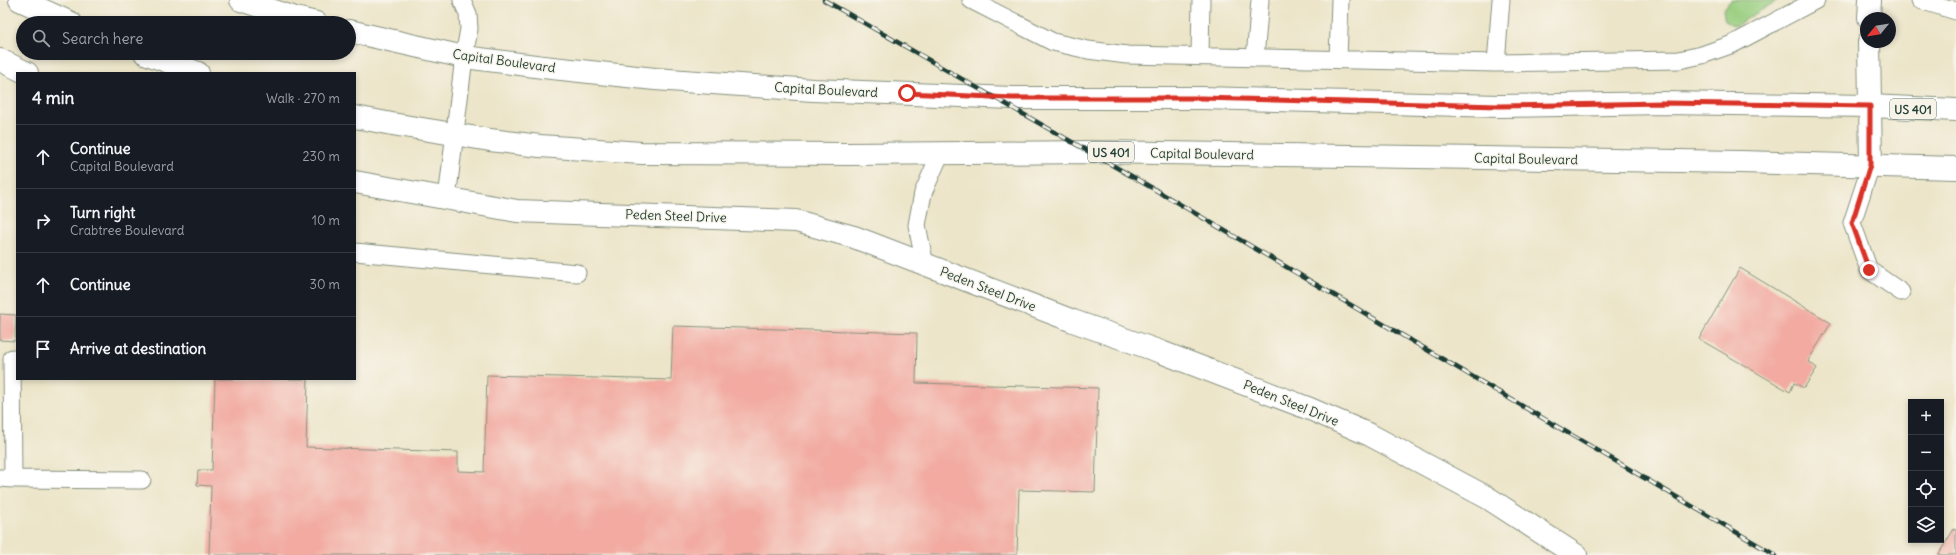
<!DOCTYPE html>
<html lang="en">
<head>
<meta charset="utf-8">
<style>
	:root { --surface:#171b24; --page:#242831; --text:#f1f3f6; --muted:#9ea1a6; --line:#363941 }
	body { margin:0; font-family:Delius,sans-serif; background:var(--page); color:var(--text) }
	.controls { position:absolute; right:12px; bottom:12px; display:grid; overflow:hidden; border-radius:0px; box-shadow:0 2px 6px #0003 }
	.controls button { width:36px; height:36px; display:grid; place-items:center; padding:0; border:0; border-bottom:1px solid var(--line); background:var(--surface); color:var(--text); font:20px sans-serif }
	.compass { position:absolute; left:1860px; top:12px; width:36px; height:36px; border-radius:50%; background:var(--surface); box-shadow:0 2px 6px #0003; rotate:240deg }
	.stop { position:absolute; width:12px; height:12px; margin:-9px; border:3px solid #d93025; border-radius:50%; background:#fff }
	.stop.end { background:#d93025; border-color:#fff; box-shadow:0 1px 4px #0008 }
	.list { margin:0; padding:0; list-style:none }
	h2 { display:flex; justify-content:space-between; align-items:center; height:52px; margin:0; padding:0 16px; font-size:17px }
	h2 small { font-size:13px; font-weight:400; color:var(--muted) }
	.list li { display:grid; grid-template-columns:26px 1fr auto; gap:12px; align-items:center; box-sizing:border-box; height:64px; padding:0 16px; border-top:1px solid var(--line) }
	.list b { display:block; font-size:15px; white-space:nowrap }
	.list p { margin:0; font-size:13px; white-space:nowrap; color:var(--muted) }
	.list em { font-size:13px; font-style:normal; color:var(--muted) }
	.icon { flex:none; width:22px; height:22px; fill:none; stroke:currentColor; stroke-width:2; stroke-linecap:round; stroke-linejoin:round }
	.map { position:relative; flex:none; width:1956px; height:555px; overflow:hidden }
	.search { position:absolute; background:var(--surface); box-shadow:0 2px 6px #0003; left:16px; top:16px; width:340px; height:44px; display:flex; align-items:center; gap:10px; box-sizing:border-box; padding:0 14px; border-radius:22px; color:var(--muted); font-size:15px }
	.panel { position:absolute; background:var(--surface); box-shadow:0 2px 6px #0003; left:16px; top:72px; width:340px; height:308px; border-radius:0px }
	.map>svg:first-child { display:block }
</style>
</head>
<body>
<div class="map">
<svg width="1956" height="555" viewBox="0 0 1956 555">
	<rect width="100%" height="100%" fill="#f7f3e8"/>
	<filter id="ink" filterUnits="userSpaceOnUse"><feTurbulence type="fractalNoise" baseFrequency=".025" numOctaves="2"/><feDisplacementMap in="SourceGraphic" scale="8" xChannelSelector="R" yChannelSelector="G"/><feConvolveMatrix kernelMatrix="1 2 1 2 8 2 1 2 1" color-interpolation-filters="sRGB"/></filter>
	<filter id="wash" filterUnits="userSpaceOnUse"><feTurbulence type="fractalNoise" baseFrequency=".012" numOctaves="4" result="noise"/><feDisplacementMap in="SourceGraphic" scale="16" xChannelSelector="R" yChannelSelector="G"/><feGaussianBlur stdDeviation="0.9" result="paint"/><feColorMatrix in="noise" values="0 0 0 0 0 0 0 0 0 0 0 0 0 0 0 0 0 1.4 0 .05"/><feComposite in="paint" operator="in"/></filter>
	<g filter="url(#wash)">
		<rect width="100%" height="100%" fill="#ece5c9"/>
		<path fill="#98ce7f" stroke="#5c865a" d="M 1731,0 L 1778,0 L 1735,26 L 1725,21 L 1723,10 Z"/>
		<g id="blocks">
			<path fill="#f2aaa1" d="M 1740,268 L 1831,323 L 1808,361 L 1817,368 L 1804,388 L 1794,383 L 1790,392 L 1699,339 Z
				M 0,314 L 16,315 L 15,341 L 0,340 Z
				M 673,326 L 917,333 L 916,383 L 1098,388 L 1095,492 L 1019,490 L 1017,555 L 209,555 L 211,486 L 197,485 L 198,470 L 212,470 L 215,379 L 308,379 L 306,447 L 458,452 L 458,471 L 484,472 L 487,375 L 671,380 Z
				M 1954,529 L 1956,530 L 1956,555 L 1938,555 Z"/>
		</g>
	</g>
	<g filter="url(#ink)">
		<use href="#blocks" fill-opacity="0" stroke="#86917e" stroke-width="1"/>
		<g fill="none" stroke-linecap="round" stroke-linejoin="round">
			<g stroke="#86917e" stroke-width="19">
				<path id="service" d="M 971,0 L 1053,42 L 1088,50 L 1127,55 L 1496,63 L 1679,60 L 1702,55 L 1733,44 L 1816,0
					M 1920,0 L 1956,11
					M 1200,57 L 1201,0
					M 1255,58 L 1260,0
					M 1338,60 L 1340,0
					M 1496,63 L 1501,0
					M 1871,165 L 1852,223 L 1869,270 L 1901,292
					M 447,199 L 464,57 L 469,29 L 468,14 L 462,0
					M 355,252 L 577,273
					M 925,265 L 917,225 L 923,193 L 941,152
					M 0,478 L 13,479 L 12,358
					M 13,479 L 142,480"/>
			</g>
			<g stroke="#86917e" stroke-width="24">
				<path id="minor" d="M 0,60 L 27,73
					M 355,182 L 517,211 L 796,221 L 854,237 L 1073,321 L 1161,352 L 1310,409 L 1370,435 L 1488,498 L 1576,555"/>
			</g>
			<g stroke="#86917e" stroke-width="24">
				<path id="secondary" d="M 1869,18 L 1870,0
					M 1869,42 L 1871,165"/>
			</g>
			<g stroke="#86917e" stroke-width="24">
				<path id="primary" d="M 20,0 L 71,23
					M 241,0 L 295,18 L 316,23
					M 349,31 L 464,57 L 543,67 L 655,79 L 813,90 L 1012,98 L 1202,98 L 1499,106 L 1663,103 L 1870,106 L 1956,110
					M 145,53 L 198,73
					M 355,117 L 392,124 L 490,140 L 540,146 L 641,153 L 849,154 L 1095,152 L 1741,162 L 1956,168"/>
			</g>
			<use href="#service" stroke="#fff" stroke-width="17"/>
			<use href="#minor" stroke="#fff" stroke-width="22"/>
			<use href="#secondary" stroke="#fff" stroke-width="22"/>
			<use href="#primary" stroke="#fff" stroke-width="22"/>
			<g stroke="#1f3d34" stroke-width="4.5">
				<path id="rail" d="M 824,0 L 1154,189 L 1775,555"/>
			</g>
			<use href="#rail" stroke="#f7f3e8" stroke-width="3" stroke-dasharray="9" stroke-linecap="butt"/>
		</g>
	</g>
	<g fill="none" stroke-linecap="round" stroke-linejoin="round" filter="url(#ink)">
		<path stroke="#d93025" stroke-width="5" d="M 907,93 L 1012,98 L 1202,98 L 1499,106 L 1663,103 L 1870,106 L 1870,165 L 1852,223 L 1869,270"/>
	</g>
	<g text-anchor="middle" dominant-baseline="central" stroke-width="3" stroke-linejoin="round" paint-order="stroke">
		<g fill="#f7f3e8" stroke="#60746a" stroke-width="1">
			<rect x="1890" y="99" width="46" height="20" rx="3"/>
			<rect x="1088" y="142" width="46" height="20" rx="3"/>
		</g>
		<g font-size="12" font-weight="bold" fill="#1f3d34">
			<text x="1913" y="109">US 401</text>
			<text x="1111" y="152">US 401</text>
		</g>
		<g font-size="13" fill="#1f3d34" stroke="#f7f3e8">
			<text transform="translate(504 61) rotate(8)">Capital Boulevard</text>
			<text transform="translate(826 90) rotate(3)">Capital Boulevard</text>
			<text transform="translate(1202 154) rotate(1)">Capital Boulevard</text>
			<text transform="translate(1526 159) rotate(1)">Capital Boulevard</text>
			<text transform="translate(676 216) rotate(2)">Peden Steel Drive</text>
			<text transform="translate(988 289) rotate(21)">Peden Steel Drive</text>
			<text transform="translate(1291 403) rotate(22)">Peden Steel Drive</text>
		</g>
	</g>
</svg>
<div class="controls">
<button>+</button>
<button>−</button>
<button><svg class="icon" aria-label="locate" viewBox="0 0 24 24"><circle cx="12" cy="12" r="6"/><path d="M12 2v4M12 18v4M2 12h4M18 12h4"/></svg></button>
<button><svg class="icon" aria-label="layers" viewBox="0 0 24 24"><path d="M12 4l9 5-9 5-9-5zM3 14l9 5 9-5"/></svg></button>
</div>
<svg class="compass" viewBox="-18 -18 36 36"><path d="M0-13l5 13h-10z" fill="#e53935"/><path d="M0 13l5-13h-10z" fill="#9ea1a6"/></svg>
<div class="stop" style="left:907px;top:93px"></div>
<div class="stop end" style="left:1869px;top:270px"></div>
<div class="search"><svg class="icon" aria-label="search" viewBox="0 0 24 24"><circle cx="10" cy="10" r="6"/><path d="M15 15l6 6"/></svg>Search here</div>
<section class="panel">
<h2>4 min<small>Walk · 270 m</small></h2>
<ul class="list">
<li><svg class="icon" aria-label="ahead" viewBox="0 0 24 24"><path d="M12 20V5M6 11l6-6 6 6"/></svg><div><b>Continue</b><p>Capital Boulevard</p></div><em>230 m</em></li>
<li><svg class="icon" aria-label="right" viewBox="0 0 24 24"><path d="M7 20v-9h11M14 6l5 5-5 5"/></svg><div><b>Turn right</b><p>Crabtree Boulevard</p></div><em>10 m</em></li>
<li><svg class="icon" aria-label="ahead" viewBox="0 0 24 24"><path d="M12 20V5M6 11l6-6 6 6"/></svg><div><b>Continue</b></div><em>30 m</em></li>
<li><svg class="icon" aria-label="arrive" viewBox="0 0 24 24"><path d="M6 21V4h12l-3 4 3 4H6"/></svg><div><b>Arrive at destination</b></div></li>
</ul>
</section>
</div>
</body>
</html>
